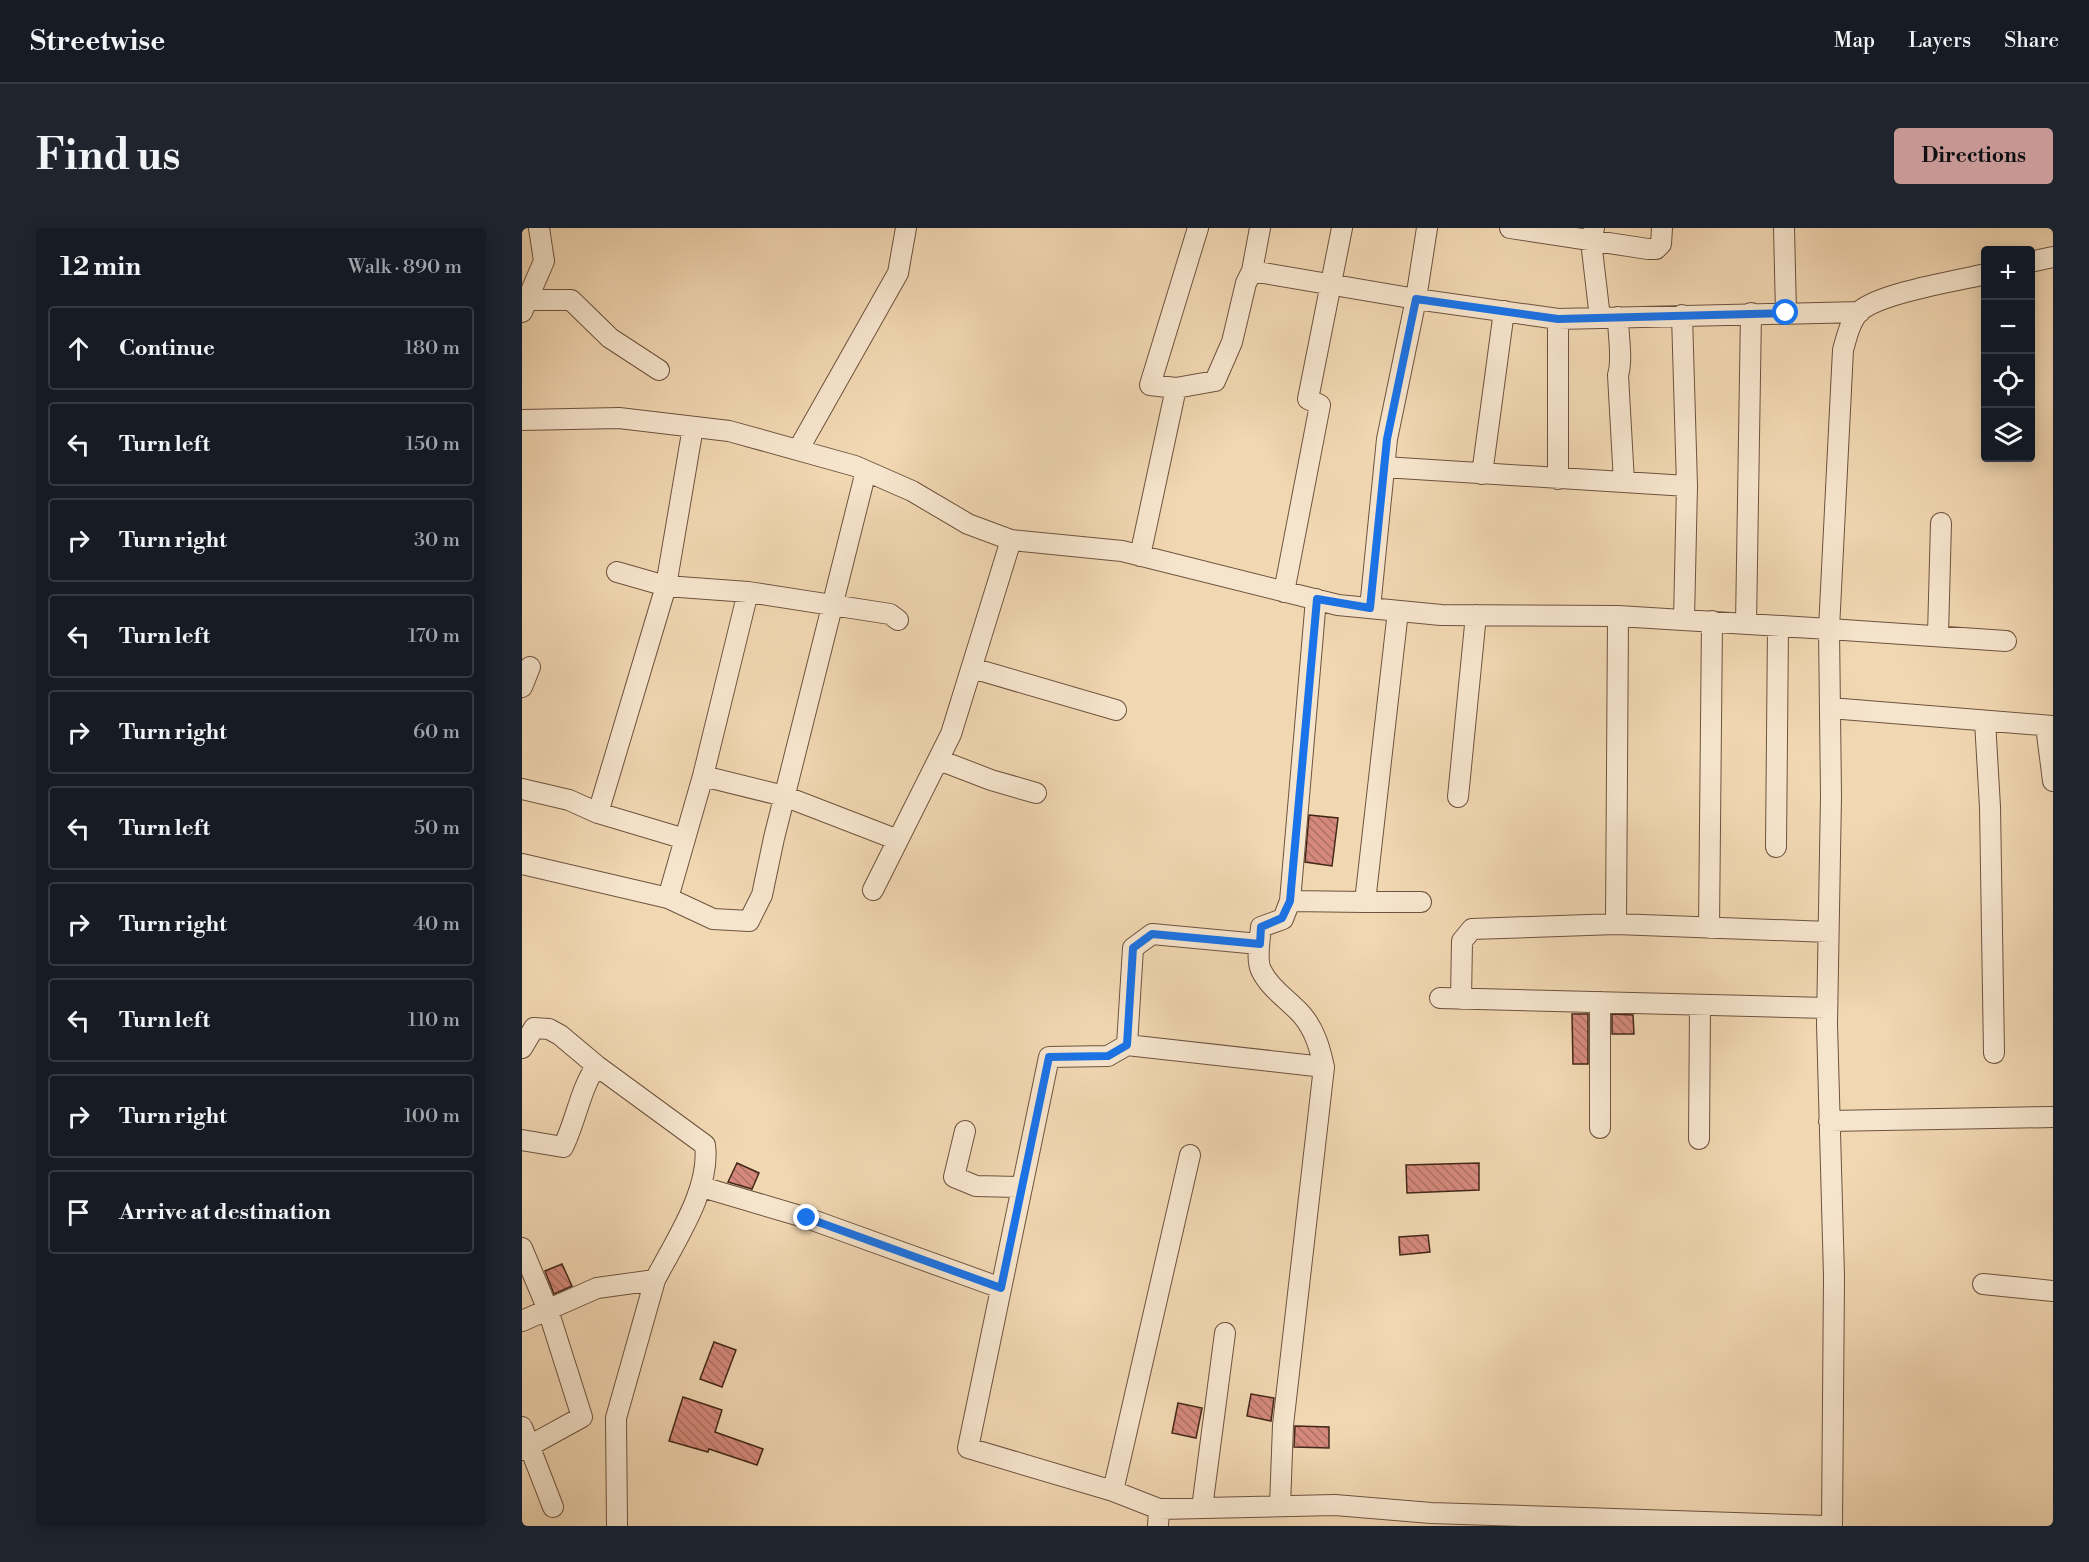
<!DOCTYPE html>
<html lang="en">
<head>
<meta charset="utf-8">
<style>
	:root { --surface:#171b24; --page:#20242c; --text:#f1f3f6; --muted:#9ea1a6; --line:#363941; --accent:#c59692 }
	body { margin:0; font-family:"Libre Bodoni",serif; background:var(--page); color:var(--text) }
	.controls { position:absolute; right:18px; top:18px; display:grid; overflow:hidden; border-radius:6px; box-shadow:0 3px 15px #0003 }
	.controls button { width:54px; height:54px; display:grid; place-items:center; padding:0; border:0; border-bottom:2px solid var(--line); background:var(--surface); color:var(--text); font:30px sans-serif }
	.stop { position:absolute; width:18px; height:18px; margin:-14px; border:4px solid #1a73e8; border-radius:50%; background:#fff }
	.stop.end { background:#1a73e8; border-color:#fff; box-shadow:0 2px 6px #0008 }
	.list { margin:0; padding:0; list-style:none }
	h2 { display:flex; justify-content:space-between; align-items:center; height:78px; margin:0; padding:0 24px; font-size:26px }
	h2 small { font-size:20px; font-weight:400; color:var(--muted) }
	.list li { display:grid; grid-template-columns:39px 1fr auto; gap:18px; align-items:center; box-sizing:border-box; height:84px; margin:0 12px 12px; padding:0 12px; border:2px solid var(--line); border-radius:6px }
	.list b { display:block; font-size:22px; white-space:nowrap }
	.list em { font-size:20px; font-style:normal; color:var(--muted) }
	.icon { flex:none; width:33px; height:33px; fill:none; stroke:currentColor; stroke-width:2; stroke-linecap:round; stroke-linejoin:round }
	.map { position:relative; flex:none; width:1531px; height:1298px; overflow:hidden; border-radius:6px }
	header { display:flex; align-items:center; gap:36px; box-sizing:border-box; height:84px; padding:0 30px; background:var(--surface); border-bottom:2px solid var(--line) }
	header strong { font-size:28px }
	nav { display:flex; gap:33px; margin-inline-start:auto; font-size:21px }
	.intro { display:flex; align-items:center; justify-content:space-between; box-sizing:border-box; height:144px; padding:0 36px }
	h1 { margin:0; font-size:42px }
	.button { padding:15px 27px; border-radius:6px; background:var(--accent); color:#111; font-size:21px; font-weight:700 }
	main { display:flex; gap:36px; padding:0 36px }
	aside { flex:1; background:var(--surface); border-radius:6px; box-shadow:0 3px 15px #0003 }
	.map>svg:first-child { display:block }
</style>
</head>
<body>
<header>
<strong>Streetwise</strong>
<nav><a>Map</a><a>Layers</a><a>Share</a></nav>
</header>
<div class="intro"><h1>Find us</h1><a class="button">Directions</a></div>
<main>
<aside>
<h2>12 min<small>Walk · 890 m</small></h2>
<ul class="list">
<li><svg class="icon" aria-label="ahead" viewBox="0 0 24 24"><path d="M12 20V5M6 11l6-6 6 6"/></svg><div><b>Continue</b></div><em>180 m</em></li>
<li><svg class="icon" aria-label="left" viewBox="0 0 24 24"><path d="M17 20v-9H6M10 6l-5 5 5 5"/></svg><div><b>Turn left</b></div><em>150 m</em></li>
<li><svg class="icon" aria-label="right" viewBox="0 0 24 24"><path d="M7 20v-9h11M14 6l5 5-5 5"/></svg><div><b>Turn right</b></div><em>30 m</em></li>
<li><svg class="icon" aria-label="left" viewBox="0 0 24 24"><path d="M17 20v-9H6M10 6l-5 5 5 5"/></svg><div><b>Turn left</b></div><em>170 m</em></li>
<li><svg class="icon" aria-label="right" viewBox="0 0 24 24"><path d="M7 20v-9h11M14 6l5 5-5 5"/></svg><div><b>Turn right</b></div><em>60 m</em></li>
<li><svg class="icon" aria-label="left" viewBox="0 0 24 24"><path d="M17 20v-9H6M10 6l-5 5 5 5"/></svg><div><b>Turn left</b></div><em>50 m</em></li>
<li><svg class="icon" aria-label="right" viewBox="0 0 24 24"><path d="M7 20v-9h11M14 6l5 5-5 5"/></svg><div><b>Turn right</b></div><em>40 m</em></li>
<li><svg class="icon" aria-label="left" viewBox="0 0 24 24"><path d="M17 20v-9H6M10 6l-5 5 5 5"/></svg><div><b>Turn left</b></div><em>110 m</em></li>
<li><svg class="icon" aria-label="right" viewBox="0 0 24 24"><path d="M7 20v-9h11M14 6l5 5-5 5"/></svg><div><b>Turn right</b></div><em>100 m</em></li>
<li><svg class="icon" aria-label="arrive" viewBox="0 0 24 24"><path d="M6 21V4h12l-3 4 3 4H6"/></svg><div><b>Arrive at destination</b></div></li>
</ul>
</aside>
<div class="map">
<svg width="1531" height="1298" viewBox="0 0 1531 1298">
	<defs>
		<pattern id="building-back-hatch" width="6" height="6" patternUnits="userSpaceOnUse" patternTransform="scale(1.5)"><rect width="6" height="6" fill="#d5897c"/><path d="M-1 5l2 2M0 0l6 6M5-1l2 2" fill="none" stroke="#ae7065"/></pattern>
	</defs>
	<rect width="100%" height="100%" fill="#f1d7b2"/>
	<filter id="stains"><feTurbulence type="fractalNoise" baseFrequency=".00333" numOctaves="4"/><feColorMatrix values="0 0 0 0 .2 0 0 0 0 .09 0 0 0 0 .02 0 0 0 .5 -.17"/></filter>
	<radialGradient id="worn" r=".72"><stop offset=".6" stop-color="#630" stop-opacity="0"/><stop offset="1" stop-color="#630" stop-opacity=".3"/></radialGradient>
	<path fill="url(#building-back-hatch)" stroke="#432718" stroke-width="1.5" d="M 787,587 L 816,590 L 810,638 L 783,634 Z
		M 1050,786 L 1066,786 L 1066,836 L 1051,836 Z
		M 1090,786 L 1111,787 L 1112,806 L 1090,806 Z
		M 215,935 L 237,945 L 230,961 L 206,954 Z
		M 957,935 L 957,962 L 885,965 L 884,937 Z
		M 906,1007 L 908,1024 L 878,1027 L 877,1009 Z
		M 40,1036 L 50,1058 L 32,1066 L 23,1043 Z
		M 192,1114 L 214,1122 L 200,1159 L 178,1151 Z
		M 729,1166 L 752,1170 L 749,1193 L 725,1188 Z
		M 161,1169 L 200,1182 L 193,1204 L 241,1221 L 235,1237 L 187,1221 L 186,1224 L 147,1213 Z
		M 656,1175 L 680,1180 L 674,1210 L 650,1205 Z
		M 773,1198 L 807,1199 L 807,1220 L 772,1219 Z"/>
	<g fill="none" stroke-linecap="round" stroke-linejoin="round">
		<g stroke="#6e533e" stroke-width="22">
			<path id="minor" d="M 988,0 L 1126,21 L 1134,21 L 1139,16 L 1140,0
				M 1072,0 L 1069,13 L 1078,90
				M 1262,0 L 1264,85
				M 1508,34 L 1531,29
				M 730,43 L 894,71 L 905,0
				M 5,72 L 49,72 L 88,110 L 137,142
				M 0,84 L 22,33 L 17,0
				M 1160,87 L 1165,258 L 1162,391
				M 1096,89 C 1096,107 1101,132 1096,147 L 1102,254
				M 654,160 L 693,153 L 710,114 L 724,55 L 730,43 L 738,0
				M 0,192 L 97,190 L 207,203 L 333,238 L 390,263 L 446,296 L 489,312 L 600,323 L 816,377 L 919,387 L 1096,388 L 1307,401 L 1321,122 C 1325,108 1328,93 1338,83 C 1359,65 1434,53 1464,46
				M 276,222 L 376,45 L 384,0
				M 862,239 L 1165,258
				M 960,246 L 982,83
				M 1036,251 L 1036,91
				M 618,328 L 654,160 L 628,157 L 676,0
				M 95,344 L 144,358 L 226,364 L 368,386 L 376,392
				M 762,364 L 798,177 L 786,171 L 820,0
				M 848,380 L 865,211 L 894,71 L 1036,91 L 1338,84
				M 1096,388 L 1094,696 L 1306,704
				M 1224,396 L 1229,85
				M 1416,407 L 1419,295
				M 450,440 L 594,482
				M 0,459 L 8,439
				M 1308,480 L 1531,498
				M 1463,493 L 1468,579 L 1472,825
				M 1524,498 L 1531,553
				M 417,532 L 469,552 L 514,565
				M 181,548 L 262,568 L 376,612
				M 0,561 L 47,572 L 76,585 L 163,611
				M 936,569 L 954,387
				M 76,585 L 144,358 L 171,199
				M 1254,619 L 1256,399
				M 0,636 L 146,670 L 191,691 L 227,693 L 240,667 L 252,610 L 344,243
				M 351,662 L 429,506 L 489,312
				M 146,670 L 181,548 L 226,364
				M 768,673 L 843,674 L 876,383
				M 843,674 L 899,674
				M 1187,700 L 1190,393
				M 918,770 L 1305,780
				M 939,771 L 940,713 L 950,701 L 1094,696
				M 605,817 L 611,720 L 630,706 L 737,716
				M 0,820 L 12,800 L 27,801 L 38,807 L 75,838 L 183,917 C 189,961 153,1013 133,1052
				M 1307,893 L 1531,889
				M 1078,900 L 1078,774
				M 443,903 L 432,949 L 454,958 L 499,959
				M 1177,911 L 1178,778
				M 0,912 L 41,919 C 53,896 60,855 75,838
				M 180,959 L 285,990 L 479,1060
				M 0,1020 L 26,1082 L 60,1189 L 0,1222
				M 1461,1056 L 1531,1063
				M 0,1093 L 75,1060 L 133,1052 L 94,1190 L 95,1298
				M 0,1199 L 31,1279
				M 591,1263 L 446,1220 L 527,829 L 586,828 L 605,817 L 802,839
				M 758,1278 L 761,1197 L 802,839 C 798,821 793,802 780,787 C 767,772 748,761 739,742 C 734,731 738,711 739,699 L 761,691 L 768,673 L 794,371
				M 680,1280 L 703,1105
				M 637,1281 L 591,1263 L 668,927
				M 636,1298 L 637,1281 L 813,1277 L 909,1285 L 1305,1298
				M 1310,1298 L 1312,1048 L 1305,796 L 1309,568 L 1307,401 L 1484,413"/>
		</g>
		<use href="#minor" stroke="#f6e5cd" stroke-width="20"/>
	</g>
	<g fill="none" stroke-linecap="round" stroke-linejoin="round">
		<path stroke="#1a73e8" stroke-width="8" d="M 285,990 L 479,1060 L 527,829 L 586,828 L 605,817 L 611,720 L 630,706 L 738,716 L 739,699 L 760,690 L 768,673 L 795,371 L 848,380 L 865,211 L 894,71 L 1036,91 L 1264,85"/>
	</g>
	<rect width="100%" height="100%" filter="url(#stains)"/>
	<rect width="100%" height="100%" fill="url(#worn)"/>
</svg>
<div class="controls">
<button>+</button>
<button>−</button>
<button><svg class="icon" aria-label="locate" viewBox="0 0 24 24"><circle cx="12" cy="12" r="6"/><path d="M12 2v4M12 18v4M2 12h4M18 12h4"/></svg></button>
<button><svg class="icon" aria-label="layers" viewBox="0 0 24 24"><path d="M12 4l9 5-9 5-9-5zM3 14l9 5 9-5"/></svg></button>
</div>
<div class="stop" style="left:1264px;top:85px"></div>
<div class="stop end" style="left:285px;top:990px"></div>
</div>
</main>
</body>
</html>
